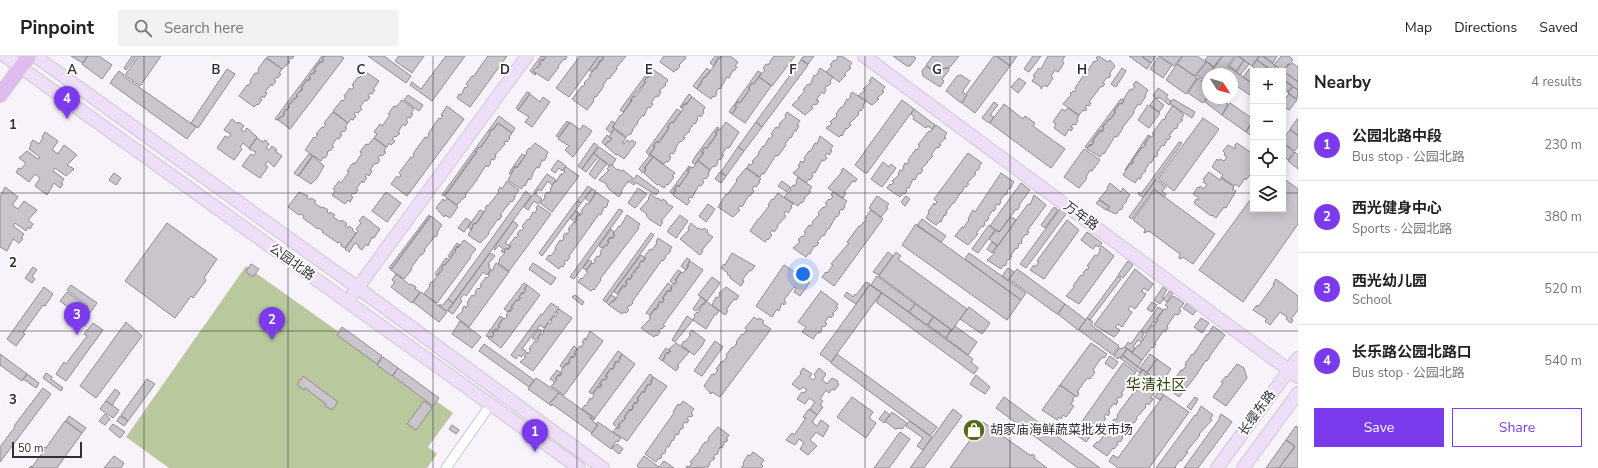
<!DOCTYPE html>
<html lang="en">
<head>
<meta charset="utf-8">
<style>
	:root { --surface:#fff; --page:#f2f2f2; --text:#222; --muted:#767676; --line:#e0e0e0; --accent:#7c3aed }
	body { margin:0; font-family:"Nunito Sans","Noto Sans SC",sans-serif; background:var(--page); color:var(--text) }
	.controls { position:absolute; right:12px; top:12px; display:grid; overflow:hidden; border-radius:0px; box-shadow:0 2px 10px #0003 }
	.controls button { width:36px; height:36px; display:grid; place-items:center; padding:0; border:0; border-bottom:1px solid var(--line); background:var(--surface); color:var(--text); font:20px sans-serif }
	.compass { position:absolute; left:1202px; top:12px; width:36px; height:36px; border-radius:50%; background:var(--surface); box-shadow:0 2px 10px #0003; rotate:126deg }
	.scale { position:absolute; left:12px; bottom:10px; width:70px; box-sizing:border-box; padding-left:4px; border:2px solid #302e31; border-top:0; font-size:11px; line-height:14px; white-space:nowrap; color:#302e31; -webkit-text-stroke:3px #fff; paint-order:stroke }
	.you { position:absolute; left:803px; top:218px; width:14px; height:14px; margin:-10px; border:3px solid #fff; border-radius:50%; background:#1a73e8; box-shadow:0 0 0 6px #1a73e833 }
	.badge { display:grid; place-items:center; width:26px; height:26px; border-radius:50%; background:var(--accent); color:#fff; font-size:13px; font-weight:700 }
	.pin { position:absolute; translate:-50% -33px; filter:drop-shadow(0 1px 2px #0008) }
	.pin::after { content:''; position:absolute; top:21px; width:14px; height:12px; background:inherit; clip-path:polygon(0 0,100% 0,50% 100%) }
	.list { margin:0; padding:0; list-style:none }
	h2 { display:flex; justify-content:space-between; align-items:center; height:52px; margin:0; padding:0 16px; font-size:17px }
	h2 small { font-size:13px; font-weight:400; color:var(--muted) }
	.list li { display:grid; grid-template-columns:26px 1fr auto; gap:12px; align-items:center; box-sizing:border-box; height:72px; padding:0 16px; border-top:1px solid var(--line) }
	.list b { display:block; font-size:15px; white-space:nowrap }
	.list p { margin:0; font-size:13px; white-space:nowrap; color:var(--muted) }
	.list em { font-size:13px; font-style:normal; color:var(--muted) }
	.actions { display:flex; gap:8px; padding:12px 16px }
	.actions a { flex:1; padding:9px 0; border:1px solid var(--accent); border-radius:0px; text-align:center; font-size:14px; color:var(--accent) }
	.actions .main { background:var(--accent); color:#fff }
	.icon { flex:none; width:22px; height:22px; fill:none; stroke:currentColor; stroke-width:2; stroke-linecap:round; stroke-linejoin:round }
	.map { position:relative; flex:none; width:1298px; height:412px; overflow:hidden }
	header { display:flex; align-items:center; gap:24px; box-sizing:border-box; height:56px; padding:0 20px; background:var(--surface); border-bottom:1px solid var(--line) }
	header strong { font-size:19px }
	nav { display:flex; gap:22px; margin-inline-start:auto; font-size:14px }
	.search { width:280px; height:36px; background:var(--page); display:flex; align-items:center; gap:10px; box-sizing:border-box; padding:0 14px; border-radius:0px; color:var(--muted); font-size:15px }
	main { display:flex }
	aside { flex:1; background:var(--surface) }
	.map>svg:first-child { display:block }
</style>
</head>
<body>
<header>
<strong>Pinpoint</strong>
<div class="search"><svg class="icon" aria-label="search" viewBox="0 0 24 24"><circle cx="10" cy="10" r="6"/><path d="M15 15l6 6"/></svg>Search here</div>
<nav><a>Map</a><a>Directions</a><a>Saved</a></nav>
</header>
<main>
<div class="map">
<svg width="1298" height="412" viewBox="0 0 1298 412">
	<rect width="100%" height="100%" fill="#f8f2fa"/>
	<path fill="#bac89d" d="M 246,210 L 453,357 L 428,391 L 437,398 L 427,412 L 169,412 L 126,381 Z"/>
	<path fill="#cac5cc" stroke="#908b92" d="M 71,0 L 87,0 L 83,7 Z
		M 88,0 L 99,0 L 112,9 L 102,23 L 82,8 Z
		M 132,0 L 137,0 L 126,14 L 124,12 Z
		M 139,0 L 161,0 L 140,30 L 125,19 Z
		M 268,0 L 294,0 L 292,3 L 290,2 L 288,5 L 290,6 L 282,13 L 267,2 Z
		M 322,0 L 324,0 L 322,3 L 324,4 L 322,6 L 320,5 L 314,14 L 315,15 L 309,21 L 310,22 L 309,24 L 307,23 L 301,32 L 302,33 L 296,39 L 297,40 L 295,43 L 294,42 L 288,50 L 289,51 L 287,54 L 286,53 L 283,57 L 284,58 L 282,61 L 281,60 L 277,64 L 275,63 Z
		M 325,0 L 341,0 L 344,2 L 290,73 L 278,64 L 285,58 L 283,57 L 290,51 L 288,50 L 298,40 L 296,39 L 299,36 L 300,36 L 303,33 L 301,32 L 307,24 L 309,25 L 311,22 L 309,21 L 312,17 L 314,18 L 316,15 L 314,14 L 320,6 L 322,7 L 324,4 L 322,3 Z
		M 368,0 L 384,0 L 411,20 L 406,27 Z
		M 399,0 L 424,0 L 412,17 L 395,5 Z
		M 446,0 L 465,0 L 432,45 L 410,29 L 412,26 L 421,33 Z
		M 488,0 L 507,0 L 470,51 L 457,42 L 459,38 L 461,39 L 465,31 L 466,32 L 468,30 L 466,28 L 472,20 L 473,21 Z
		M 541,0 L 546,1 L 543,4 L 542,3 L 539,7 L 540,8 L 533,15 L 536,18 L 535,19 L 530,15 Z
		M 545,0 L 567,0 L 565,4 L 564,3 L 558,10 L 559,11 L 548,25 L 533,15 L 537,11 L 538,12 L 541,8 L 539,7 L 542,4 L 543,5 L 546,1 Z
		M 580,0 L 599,0 L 569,41 L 556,32 Z
		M 599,0 L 603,0 L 602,2 L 603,2 L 601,5 L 600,4 L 596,12 L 595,12 L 592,16 L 589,14 Z
		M 603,0 L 626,0 L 616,12 L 617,13 L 609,23 L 608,22 L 603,29 L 604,30 L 596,41 L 595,40 L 593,44 L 594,45 L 587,54 L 572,43 L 582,30 L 583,31 L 585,28 L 584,27 L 591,20 L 589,20 L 595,12 L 596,13 L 600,5 L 601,6 L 604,2 L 602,1 Z
		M 664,0 L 685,0 L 686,2 L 679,9 L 680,10 L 677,14 L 676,13 L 674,16 L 660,6 Z
		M 715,0 L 721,0 L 719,3 L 718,2 L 714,10 L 710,7 Z
		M 722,0 L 730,0 L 738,6 L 735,10 L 737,11 L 734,15 L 733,14 L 729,22 L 727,21 L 720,33 L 719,32 L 716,36 L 717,37 L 715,41 L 713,40 L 711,43 L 697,33 L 704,21 L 705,22 L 716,7 L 715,6 L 718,2 L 719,3 Z
		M 774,0 L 795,0 L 772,30 L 759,21 L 765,14 L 763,12 L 766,8 L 768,9 Z
		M 804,0 L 814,0 L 808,8 L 801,3 Z
		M 837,0 L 842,0 L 852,7 L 849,11 L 851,12 L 844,18 L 846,19 L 839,26 L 826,16 L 832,10 L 830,9 L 834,4 L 835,5 L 838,2 Z
		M 893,0 L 913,0 L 916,2 L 910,10 L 907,10 Z
		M 933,0 L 959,0 L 950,11 L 934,15 L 926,9 Z
		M 994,0 L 996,0 L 1010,10 L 975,57 L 962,47 L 967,39 L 966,38 Z
		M 997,0 L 1017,0 L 1010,10 Z
		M 1033,0 L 1041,0 L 1029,16 L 1024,13 Z
		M 1048,0 L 1065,0 L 1062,5 L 1064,7 L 1058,16 L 1055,14 L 1051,20 L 1053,22 L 1047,31 L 1044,29 L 1041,33 L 1041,31 L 1032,25 L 1035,21 L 1033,20 L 1039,12 L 1041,13 Z
		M 1098,0 L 1108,6 L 1110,4 L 1115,10 L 1109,18 L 1111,19 L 1109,22 L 1107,21 L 1103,27 L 1105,28 L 1102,31 L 1101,30 L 1089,46 L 1091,47 L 1089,50 L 1087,49 L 1085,52 L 1087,53 L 1085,55 L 1083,54 L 1079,59 L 1063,48 L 1071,39 L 1070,38 L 1073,35 L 1074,36 L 1076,33 L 1075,32 L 1084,19 L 1086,20 L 1088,17 L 1087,16 L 1094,5 L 1095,6 L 1098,4 L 1096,2 Z
		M 1129,0 L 1143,0 L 1142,1 L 1151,7 L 1147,13 Z
		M 1144,0 L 1156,0 L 1151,7 L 1143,1 Z
		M 1159,0 L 1172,9 L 1163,22 L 1150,13 Z
		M 1159,0 L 1182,0 L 1174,10 Z
		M 1183,0 L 1197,0 L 1206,6 L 1195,20 L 1177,8 Z
		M 1208,0 L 1222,0 L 1214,11 L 1205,4 Z
		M 1223,0 L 1235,0 L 1222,18 L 1209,18 Z
		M 1237,0 L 1244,4 L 1236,15 L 1229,10 Z
		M 1239,0 L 1259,0 L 1252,10 Z
		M 1260,0 L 1262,0 L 1276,10 L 1273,15 L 1257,4 Z
		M 1263,0 L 1277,0 L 1273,7 Z
		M 1281,0 L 1289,0 L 1293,4 L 1283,15 L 1274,9 Z
		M 266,2 L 282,13 L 279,17 L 281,18 L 278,22 L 276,21 L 274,24 L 276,25 L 272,30 L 271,28 L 265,36 L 267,37 L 264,42 L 262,40 L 260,43 L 262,44 L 258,49 L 257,48 L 254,51 L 239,40 L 247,29 L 248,30 L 251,26 L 250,25 L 255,17 L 257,18 L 259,14 L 258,13 Z
		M 801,4 L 808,9 L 762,71 L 756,66 Z
		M 1244,4 L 1249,8 L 1240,19 L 1236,16 Z
		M 1257,4 L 1271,15 L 1259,15 L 1252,10 Z
		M 1207,6 L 1214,12 L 1204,24 L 1196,19 Z
		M 1292,7 L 1298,11 L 1298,26 L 1283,15 L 1288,8 L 1290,9 Z
		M 1177,8 L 1197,22 L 1186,38 L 1166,24 Z
		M 926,10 L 934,15 L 948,12 L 949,14 L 942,23 L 944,25 L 940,31 L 923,20 L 922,15 Z
		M 1229,11 L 1253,28 L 1253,35 L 1250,39 L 1232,27 L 1232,18 L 1224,18 Z
		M 651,12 L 654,14 L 644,25 L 645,26 L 630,44 L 631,45 L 623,56 L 620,54 Z
		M 707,12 L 710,15 L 701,25 L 702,26 L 697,33 L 693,30 Z
		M 820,12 L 833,21 L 830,25 L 831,27 L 828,30 L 827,29 L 825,32 L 826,34 L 824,38 L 822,36 L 816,44 L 819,45 L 816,49 L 814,48 L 811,51 L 813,52 L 805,59 L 792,49 L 799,43 L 798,42 L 805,35 L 803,34 L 808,28 L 810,29 L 814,19 L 816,20 Z
		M 1122,12 L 1126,15 L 1116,31 L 1111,28 Z
		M 227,13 L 235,18 L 198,72 L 191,67 Z
		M 1249,13 L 1253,15 L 1253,28 L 1243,21 Z
		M 363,14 L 379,25 L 373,33 L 375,34 L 372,38 L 370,37 L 368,40 L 370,41 L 367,45 L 365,44 L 360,51 L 362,53 L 358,57 L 356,56 L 354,58 L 356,60 L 353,64 L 351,63 L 348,67 L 333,55 L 342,44 L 343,45 L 346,41 L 344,40 L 350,32 L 352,34 L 354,30 L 352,29 L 358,21 L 359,22 L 362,19 L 360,17 Z
		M 654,14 L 668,24 L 665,28 L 666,29 L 659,35 L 661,36 L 658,41 L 656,40 L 651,47 L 653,48 L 650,52 L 648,51 L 644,60 L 643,59 L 637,66 L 638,67 L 632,74 L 633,74 L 630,79 L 629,78 L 626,81 L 613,71 L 620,59 L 621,60 L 632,45 L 631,44 L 634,40 L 635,41 L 646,26 L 644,25 L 647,21 L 648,22 Z
		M 119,15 L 124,19 L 123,20 L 196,71 L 187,83 L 110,27 Z
		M 758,15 L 761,17 L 754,28 L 752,27 L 748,32 L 750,33 L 740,47 L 738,45 L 735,50 L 736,52 L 732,58 L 729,56 Z
		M 1283,15 L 1298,26 L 1298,34 L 1283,23 Z
		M 961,19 L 970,25 L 962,36 L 967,39 L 961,47 L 946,35 L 957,20 Z
		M 759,21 L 771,30 L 745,67 L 732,58 L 737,51 L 735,50 L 738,46 L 740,47 L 750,33 L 749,32 L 752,27 L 754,28 Z
		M 872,21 L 885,31 L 882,35 L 884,36 L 877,42 L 879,43 L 872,49 L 858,40 L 865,34 L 863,33 L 871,26 L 869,25 Z
		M 1019,22 L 1026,27 L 1018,37 L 1011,31 Z
		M 1198,22 L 1208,30 L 1208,39 L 1203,47 L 1188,37 Z
		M 1283,24 L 1292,30 L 1288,36 L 1283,33 Z
		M 1136,25 L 1148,34 L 1145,39 L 1146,40 L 1140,49 L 1138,48 L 1133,56 L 1134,57 L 1122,72 L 1123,72 L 1117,81 L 1115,80 L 1104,98 L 1103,97 L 1100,101 L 1087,93 L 1090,89 L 1091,90 L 1094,86 L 1093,85 L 1100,75 L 1102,76 L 1104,72 L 1103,71 L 1109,63 L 1110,64 L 1116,56 L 1114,55 L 1120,47 L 1122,48 L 1124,45 L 1123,44 L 1130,33 L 1132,34 L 1135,30 L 1133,29 Z
		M 1293,31 L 1298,34 L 1297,43 L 1288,37 Z
		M 1158,32 L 1168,39 L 1166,42 L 1171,45 L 1169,49 L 1159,41 L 1158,43 L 1153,40 Z
		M 527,36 L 530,37 L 518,54 L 516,52 Z
		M 852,36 L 866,45 L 863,49 L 864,50 L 861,55 L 860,54 L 858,57 L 859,58 L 849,68 L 851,69 L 847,73 L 846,72 L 842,80 L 841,79 L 839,81 L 826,72 L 828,70 L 829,71 L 832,67 L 830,66 L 834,62 L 835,63 L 837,59 L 836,58 L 841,51 L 842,52 L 847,43 L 848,44 L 851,41 L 850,39 Z
		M 530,38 L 540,46 L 543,41 L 550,46 L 532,71 L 525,66 L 529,61 L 518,54 Z
		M 689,38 L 692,41 L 686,48 L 685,47 L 681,52 L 680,51 Z
		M 1289,38 L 1297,44 L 1289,54 L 1283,50 L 1283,45 Z
		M 408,39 L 423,49 L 419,55 L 404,44 Z
		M 692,41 L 705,51 L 703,55 L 704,56 L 701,61 L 699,59 L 697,62 L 698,63 L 695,68 L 694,67 L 689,74 L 690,75 L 683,81 L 685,82 L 681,86 L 680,85 L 675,93 L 676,94 L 673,98 L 671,97 L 669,100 L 671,101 L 668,106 L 666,105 L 664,108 L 650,98 L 655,91 L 654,90 L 657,85 L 659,87 L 669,72 L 668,71 L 671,66 L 673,67 L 683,53 L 682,52 L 685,48 L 686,49 Z
		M 1208,41 L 1218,42 L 1228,48 L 1222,59 L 1205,46 Z
		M 1155,42 L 1164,49 L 1159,56 L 1150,49 Z
		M 1121,43 L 1124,44 L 1121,48 L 1120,47 L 1114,55 L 1115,57 L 1102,71 L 1104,72 L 1102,75 L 1100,74 L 1092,85 L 1094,86 L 1091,89 L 1090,88 L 1087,92 L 1085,91 Z
		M 1173,43 L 1195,56 L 1192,62 L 1170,48 Z
		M 402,44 L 414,53 L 411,57 L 413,58 L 410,62 L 408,61 L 406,64 L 408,66 L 405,70 L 403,68 L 398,76 L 400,77 L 396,81 L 395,80 L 392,83 L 395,85 L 391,89 L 389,87 L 387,91 L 374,82 L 377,78 L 374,76 L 380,68 L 382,70 L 390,59 L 388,58 L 394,50 L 396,51 Z
		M 902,44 L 914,53 L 867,117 L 865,117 L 855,109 Z
		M 994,46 L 998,49 L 990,59 L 994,61 L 989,67 L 982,62 Z
		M 1230,47 L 1253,63 L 1246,76 L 1222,59 Z
		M 1004,48 L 1023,63 L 1025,60 L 1035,67 L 1033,70 L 1065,93 L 1051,112 L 990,67 Z
		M 1148,49 L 1160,57 L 1149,72 L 1138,64 Z
		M 1173,49 L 1184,59 L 1181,63 L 1183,64 L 1177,69 L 1178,70 L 1176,73 L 1175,72 L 1169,80 L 1171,81 L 1168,84 L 1167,83 L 1164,90 L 1162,89 L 1157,97 L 1158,98 L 1156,101 L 1155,100 L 1151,107 L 1150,106 L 1145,114 L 1146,115 L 1141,119 L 1142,120 L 1140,123 L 1138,122 L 1135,127 L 1123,119 L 1130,108 L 1132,108 L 1134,106 L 1132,105 L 1142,91 L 1143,92 L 1146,89 L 1145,88 L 1150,80 L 1152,81 L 1154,78 L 1152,78 L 1163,63 L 1164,64 L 1166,62 L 1165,61 Z
		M 447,50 L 464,63 L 407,140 L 391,128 L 397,120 L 399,122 L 401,119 L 399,117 L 411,101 L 412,102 L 414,99 L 413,98 L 425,81 L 427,82 L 429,79 L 428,78 L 439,62 L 441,63 L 443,60 L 441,59 Z
		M 1068,52 L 1079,60 L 1077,63 L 1078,65 L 1075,69 L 1073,68 L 1071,71 L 1073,72 L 1071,75 L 1069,73 L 1065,80 L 1054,72 L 1056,68 L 1053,66 L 1062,53 L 1065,55 Z
		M 677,53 L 681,56 L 672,67 L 671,66 L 667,71 L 669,72 L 658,86 L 657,85 L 653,90 L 655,91 L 649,99 L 646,96 Z
		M 914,53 L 935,69 L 932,73 L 928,70 L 926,72 L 913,63 L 914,61 L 911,58 Z
		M 333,56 L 348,67 L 345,71 L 347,72 L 344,76 L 342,75 L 340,78 L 342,79 L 339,83 L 337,82 L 332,89 L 334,91 L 330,95 L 329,94 L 327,97 L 328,98 L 325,102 L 323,101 L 321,105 L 305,94 L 314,81 L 315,82 L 318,79 L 316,78 L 322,71 L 323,72 L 326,68 L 324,67 Z
		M 787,56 L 800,65 L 797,69 L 799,70 L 796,75 L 795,74 L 791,82 L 790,81 L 785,88 L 786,89 L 778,100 L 776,99 L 764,118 L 762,117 L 760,121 L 747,112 L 749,108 L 751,109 L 754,106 L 752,105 L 759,98 L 758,97 L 763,90 L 764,91 L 769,82 L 770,83 L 773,79 L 771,78 L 776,71 L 778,72 L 780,69 L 779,68 L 786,61 L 785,60 Z
		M 499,60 L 515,72 L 512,77 L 498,67 L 493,74 L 492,73 L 489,77 L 490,78 L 480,92 L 479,91 L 475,96 L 476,96 L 444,140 L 442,139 Z
		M 1203,62 L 1219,73 L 1174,135 L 1158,123 Z
		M 1298,62 L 1298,79 L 1290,73 Z
		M 232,63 L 238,68 L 239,66 L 244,70 L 241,74 L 244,76 L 247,72 L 257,81 L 249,92 L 243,87 L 240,91 L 242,93 L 234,104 L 217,92 L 225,80 L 228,82 L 231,78 L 224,74 Z
		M 567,65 L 569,67 L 558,81 L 556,80 Z
		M 612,65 L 615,67 L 612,71 L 614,73 L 611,77 L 606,73 Z
		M 570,66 L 580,74 L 583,69 L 592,75 L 573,101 L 565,94 L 569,90 L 558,83 Z
		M 726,66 L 739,76 L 729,92 L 727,91 L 722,98 L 724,99 L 720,104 L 719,103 L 717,106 L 718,107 L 715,111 L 713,110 L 710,114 L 698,104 L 704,97 L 702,96 L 705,91 L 707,93 L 717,78 L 716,77 L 719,73 L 720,74 Z
		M 756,66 L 762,71 L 744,95 L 738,91 Z
		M 1253,66 L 1253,81 L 1246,76 Z
		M 498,67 L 512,77 L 509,81 L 510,82 L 507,86 L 505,85 L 504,87 L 505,88 L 495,99 L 496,100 L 494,104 L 492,103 L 490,106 L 491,107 L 488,111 L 486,109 L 476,125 L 465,139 L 466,140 L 463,143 L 462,143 L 457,149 L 445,140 L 477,96 L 476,96 L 479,91 L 480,92 L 490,78 L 489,77 L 492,73 L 493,74 Z
		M 936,69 L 947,77 L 944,81 L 946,82 L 939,88 L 941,89 L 938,92 L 937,91 L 931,99 L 933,100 L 927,106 L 928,106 L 921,113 L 923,114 L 920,118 L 918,117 L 915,124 L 913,123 L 909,132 L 908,131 L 906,134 L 907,135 L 905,138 L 903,137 L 900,141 L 887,132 L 890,128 L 891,129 L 894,126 L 892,125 L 899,119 L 898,118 L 900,114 L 902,115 L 904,112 L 903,111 L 905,107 L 907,108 L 909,105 L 908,104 L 916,93 L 917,94 L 920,90 L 918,89 L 929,75 L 930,76 Z
		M 717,71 L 719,72 L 715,77 L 717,78 L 706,92 L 705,91 L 701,96 L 703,97 L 695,108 L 692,106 L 697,98 Z
		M 614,73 L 626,82 L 622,87 L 624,88 L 627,84 L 630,86 L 632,84 L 636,87 L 624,103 L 617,98 L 616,99 L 605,89 L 612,83 L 609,81 Z
		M 1290,74 L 1298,80 L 1298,90 L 1295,95 L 1283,87 L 1283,82 Z
		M 45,76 L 58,85 L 52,94 L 58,98 L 64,89 L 77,99 L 67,109 L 74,113 L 66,120 L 55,112 L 53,115 L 64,123 L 61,127 L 63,128 L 60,132 L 54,127 L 47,139 L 35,130 L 40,122 L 35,118 L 29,126 L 16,116 L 19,112 L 21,113 L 26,107 L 19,102 L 27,95 L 38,103 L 40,101 L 29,93 L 31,89 L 30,88 L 33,84 L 39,88 L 43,82 L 42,81 Z
		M 607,79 L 612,83 L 609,86 L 608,85 L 605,89 L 602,86 Z
		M 1148,79 L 1150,80 L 1144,88 L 1146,89 L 1143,92 L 1142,91 L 1132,105 L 1133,106 L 1132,108 L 1130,107 L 1125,114 Z
		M 820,80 L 833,90 L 830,94 L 832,95 L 829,99 L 827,97 L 825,100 L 827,102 L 824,105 L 822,104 L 815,117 L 814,116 L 812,119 L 813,120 L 810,124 L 809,123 L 806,127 L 793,117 L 800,111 L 798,110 L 801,105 L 803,107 L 805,103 L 804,102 L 809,95 L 810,96 L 815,87 L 817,88 Z
		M 257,82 L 263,86 L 265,84 L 269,88 L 266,92 L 269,94 L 272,90 L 277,94 L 275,95 L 282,100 L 274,111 L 268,105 L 265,109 L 268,111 L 260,122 L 242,110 L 251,98 L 253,100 L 256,96 L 249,93 Z
		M 374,82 L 386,91 L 384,95 L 386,96 L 382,100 L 380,99 L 378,102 L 380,104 L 377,108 L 375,107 L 370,114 L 372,115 L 369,120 L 367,118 L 365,121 L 367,122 L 363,127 L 362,125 L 356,133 L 358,134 L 355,138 L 353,137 L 351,140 L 353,141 L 350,146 L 348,144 L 345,148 L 332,139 L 335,135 L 333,133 L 339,125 L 341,127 L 349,116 L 347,115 L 353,107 L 355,108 L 362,97 L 360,96 L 366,88 L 368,89 Z
		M 1179,86 L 1182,87 L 1143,141 L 1138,138 L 1139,136 L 1141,138 Z
		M 535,87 L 548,96 L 546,100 L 547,100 L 544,105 L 542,104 L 539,112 L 537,111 L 532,118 L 533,119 L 530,124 L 529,122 L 525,130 L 524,129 L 521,133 L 508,124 L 515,111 L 517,112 L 527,97 L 526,96 L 529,92 L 530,93 Z
		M 594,87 L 598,90 L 582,113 L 578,110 Z
		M 1237,87 L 1253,98 L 1253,112 L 1251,115 L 1252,116 L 1246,124 L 1245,122 L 1239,131 L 1235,128 L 1234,130 L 1221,121 L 1223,119 L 1212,111 L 1217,103 L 1219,105 L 1220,103 L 1224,105 L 1227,101 L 1224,99 L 1225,97 L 1223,95 L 1228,89 L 1235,93 L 1236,91 L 1234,90 Z
		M 1283,87 L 1294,96 L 1288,104 L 1283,99 Z
		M 599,91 L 616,103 L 612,109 L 611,108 L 609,110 L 594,97 Z
		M 738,91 L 744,95 L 726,120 L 721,116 Z
		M 1084,93 L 1100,104 L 1092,115 L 1090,114 L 1086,121 L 1087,122 L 1079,132 L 1064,121 Z
		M 1295,96 L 1298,99 L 1298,113 L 1288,105 Z
		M 594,97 L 598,101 L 586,116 L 582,113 Z
		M 968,97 L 982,107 L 979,110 L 980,111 L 978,114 L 977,114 L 974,117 L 976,118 L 967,127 L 969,128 L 966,131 L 965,130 L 962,136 L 961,136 L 954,147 L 953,147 L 946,156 L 947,157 L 945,160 L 944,159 L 941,166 L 940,165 L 936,169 L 926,162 L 929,157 L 928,156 L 934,147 L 935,149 L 937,146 L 934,143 Z
		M 309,98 L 312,100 L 298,120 L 294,117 Z
		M 522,98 L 525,100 L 517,111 L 515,110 L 511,118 L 509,117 Z
		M 650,99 L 653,101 L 644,112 L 646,113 L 643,117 L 639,113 Z
		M 313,100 L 324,110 L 317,122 L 311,128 L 299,120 Z
		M 653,101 L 675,117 L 672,120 L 674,121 L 668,129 L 667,128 L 664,132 L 658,128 L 657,129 L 644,117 L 646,113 L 645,112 Z
		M 600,102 L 607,107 L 595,123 L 589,118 Z
		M 558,104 L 566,110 L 562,115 L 559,112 L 555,117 L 551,114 Z
		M 698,105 L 710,114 L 708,118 L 709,119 L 706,123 L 704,122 L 702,124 L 704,126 L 701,130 L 699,129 L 692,142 L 690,141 L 688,143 L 690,145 L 687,149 L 673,139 L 676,135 L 674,134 L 677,129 L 679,131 L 689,116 L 688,115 L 691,111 L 693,112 Z
		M 883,106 L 889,111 L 891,108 L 896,112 L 882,131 L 871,123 Z
		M 611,108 L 617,114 L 618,113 L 621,115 L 623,114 L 633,122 L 629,127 L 628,125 L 621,135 L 622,136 L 619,141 L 609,133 L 606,129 L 607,128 L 599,124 L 609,114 L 607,113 Z
		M 689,110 L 690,111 L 687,115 L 689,116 L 679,130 L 677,129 L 673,138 L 670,136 Z
		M 566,111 L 579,120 L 552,156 L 540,147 L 546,141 L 544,140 L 547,136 L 549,137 L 551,134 L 550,133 L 555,125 L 556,126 L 561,118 L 562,119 L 565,115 L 563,114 Z
		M 746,112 L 761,123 L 759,125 L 760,126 L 756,131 L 754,130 L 752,133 L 754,135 L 750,140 L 749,139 L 742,151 L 740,149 L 738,153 L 740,154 L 733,161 L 718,151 L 726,138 L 727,139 L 737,125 L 736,124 Z
		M 843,112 L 857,123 L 855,126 L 853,125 L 844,136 L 846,137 L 843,142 L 828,132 L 842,116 L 841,115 Z
		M 720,116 L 726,120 L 721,127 L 715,123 Z
		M 1209,116 L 1220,124 L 1221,122 L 1234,131 L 1232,133 L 1236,135 L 1226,152 L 1224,151 L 1216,162 L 1212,159 L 1211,160 L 1194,147 L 1196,143 L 1198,144 L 1199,142 L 1193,138 L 1198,131 L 1199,132 L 1200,130 L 1204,133 L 1207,128 L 1203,126 L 1205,124 L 1203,123 Z
		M 114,117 L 121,122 L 116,129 L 109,124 Z
		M 1001,117 L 1014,126 L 1011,130 L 1012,130 L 1010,133 L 1009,132 L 1007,135 L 1008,136 L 1006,139 L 1005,138 L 1000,145 L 1001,146 L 999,149 L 997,148 L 995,151 L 996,152 L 994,155 L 993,154 L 988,161 L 989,162 L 987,165 L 986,164 L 984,167 L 985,168 L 983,171 L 982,170 L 976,177 L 978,178 L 968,189 L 955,180 L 962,171 L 963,172 L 969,164 L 968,163 L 973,154 L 975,156 Z
		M 547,118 L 556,124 L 552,129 L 548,125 L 541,135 L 538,133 L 536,138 L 534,136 Z
		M 637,119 L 659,135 L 656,139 L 635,126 L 634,129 L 631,127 Z
		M 798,121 L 812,131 L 809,135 L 811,136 L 804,142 L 805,143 L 802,147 L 801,146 L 798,150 L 784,141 L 791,134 L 790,133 L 793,129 L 795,130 L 797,126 L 796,125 Z
		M 1283,122 L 1298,133 L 1298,168 L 1243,246 L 1199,214 L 1253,140 L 1253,153 L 1283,153 Z
		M 1156,124 L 1166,131 L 1162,135 L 1166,138 L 1164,141 L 1154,133 L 1132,163 L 1129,161 Z
		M 507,125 L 519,134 L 514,141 L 515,142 L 512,146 L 511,145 L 500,159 L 502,160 L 499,164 L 498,163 L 488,177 L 489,178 L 480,187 L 468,179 L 473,171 L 472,170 L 474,167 L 476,168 L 486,153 L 485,152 L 487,149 L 488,150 L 499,136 L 498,135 L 500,131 L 502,133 Z
		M 782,125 L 790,131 L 787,136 L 778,130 Z
		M 1021,127 L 1030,134 L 1019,149 L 1020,150 L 1017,154 L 1016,153 L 999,176 L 990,170 Z
		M 1110,127 L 1121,136 L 1123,132 L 1130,139 L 1126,144 L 1127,145 L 1122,150 L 1123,151 L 1121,154 L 1120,153 L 1116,158 L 1107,154 L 1110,151 L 1099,143 L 1108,133 L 1107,132 Z
		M 588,130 L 592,133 L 581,147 L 578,144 Z
		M 5,131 L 18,141 L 12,149 L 18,153 L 24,145 L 37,154 L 28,164 L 33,168 L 30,173 L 28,171 L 26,175 L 15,167 L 13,170 L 24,178 L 21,182 L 23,183 L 19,187 L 13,183 L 7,195 L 0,191 L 0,141 Z
		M 638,132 L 647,138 L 635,152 L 628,147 Z
		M 592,133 L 596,135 L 590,146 L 585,142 Z
		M 1155,134 L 1215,178 L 1193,208 L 1183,201 L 1181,203 L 1179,202 L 1180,198 L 1149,175 L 1144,177 L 1145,173 L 1133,164 Z
		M 526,135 L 531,140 L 453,247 L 448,243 Z
		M 299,136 L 308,140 L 307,142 L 310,144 L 311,142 L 316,145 L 314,147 L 322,152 L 323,151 L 328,154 L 327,156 L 329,158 L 330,156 L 335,159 L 333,161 L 341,166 L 342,164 L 347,168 L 345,170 L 348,172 L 349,170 L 353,173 L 352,174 L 356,177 L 345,192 L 341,190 L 342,188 L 339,186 L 338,187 L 322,176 L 323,175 L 319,172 L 318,173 L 303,162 L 304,160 L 301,158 L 299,159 L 288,151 Z
		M 386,136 L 401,147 L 387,166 L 372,155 Z
		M 596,136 L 609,145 L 607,148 L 608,149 L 605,152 L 604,151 L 601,159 L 599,158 L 569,200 L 570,201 L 567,205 L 566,204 L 564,206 L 565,207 L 563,211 L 561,210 L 559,213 L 546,203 L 549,199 L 551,200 L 556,193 L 555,192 L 560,184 L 562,185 L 564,182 L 563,181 L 565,177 L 567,178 L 570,174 L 568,173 L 574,166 L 575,167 L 577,163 L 576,162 L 579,158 L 580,160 L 583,156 L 581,155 L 587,147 L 589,148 Z
		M 833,136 L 847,145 L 844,149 L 845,150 L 843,154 L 841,153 L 839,156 L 840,157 L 837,161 L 836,160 L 829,173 L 828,172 L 824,180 L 823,179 L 817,186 L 819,187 L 815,191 L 814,190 L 810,198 L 809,197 L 806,201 L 793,192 L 800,186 L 798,184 L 802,180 L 803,181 L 806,177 L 804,176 L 809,169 L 811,170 L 813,167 L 812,166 L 819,159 L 818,157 L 823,151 L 824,152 L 827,148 L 825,147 L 829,143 L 830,144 L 833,140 L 831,139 Z
		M 534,137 L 542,143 L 538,148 L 534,145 L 528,154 L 524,151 Z
		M 778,137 L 793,148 L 791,150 L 792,151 L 788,157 L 786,155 L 784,158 L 786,160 L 777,170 L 778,171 L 774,176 L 772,174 L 770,177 L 772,179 L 768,184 L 767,183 L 765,186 L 750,175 L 758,163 L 759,163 L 769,150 L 768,149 L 772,143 L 773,144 Z
		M 651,138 L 657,143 L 658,142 L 662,145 L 663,143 L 667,146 L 666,147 L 673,151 L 661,165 L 663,166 L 660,170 L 649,163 L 646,159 L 647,158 L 640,153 L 649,143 L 648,142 Z
		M 1034,139 L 1046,149 L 1027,175 L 1029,176 L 1027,179 L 1026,178 L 1021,184 L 1022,185 L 1021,188 L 1019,187 L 1018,189 L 1019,190 L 1017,193 L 1016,192 L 1011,199 L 1012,200 L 1009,204 L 1008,203 L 1006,206 L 1007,207 L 1005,210 L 1003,209 L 1001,213 L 987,204 L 995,197 L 993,196 L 1028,148 L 1030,149 Z
		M 877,140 L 889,148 L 886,151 L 888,152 L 881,161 L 869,152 Z
		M 906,140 L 910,143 L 905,150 L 901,146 Z
		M 447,142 L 458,151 L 450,162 L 445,159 L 444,161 L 436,152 L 443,143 L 445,145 Z
		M 1099,144 L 1109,150 L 1106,154 L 1096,147 Z
		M 577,145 L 581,147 L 542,200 L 539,197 Z
		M 708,148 L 715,153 L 706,166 L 699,160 Z
		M 538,149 L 551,158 L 509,215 L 498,207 L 500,204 L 499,203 L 505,197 L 504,196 L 506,192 L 508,194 L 511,190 L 509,189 L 515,181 L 516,182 L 519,179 L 517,178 L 520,174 L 521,175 L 524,172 L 522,170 L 528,163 L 529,164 L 533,156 L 535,157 L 537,153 L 536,152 Z
		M 1054,151 L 1058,154 L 1045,172 L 1041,169 Z
		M 619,153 L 623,155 L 574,223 L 570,221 Z
		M 1060,153 L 1066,158 L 1026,212 L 1020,208 Z
		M 480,154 L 484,156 L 476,168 L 474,167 L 471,174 L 468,171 Z
		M 871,154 L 883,163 L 834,230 L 822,221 L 826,216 L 827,217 L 833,209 L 831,208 L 849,187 L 847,186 L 859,170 L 860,171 L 860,170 L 867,163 L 865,162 Z
		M 576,155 L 581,158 L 579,158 L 575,163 L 577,164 L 575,166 L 570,162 Z
		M 429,159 L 430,160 L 391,213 L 389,212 Z
		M 627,159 L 640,168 L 638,171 L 639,172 L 600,223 L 601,224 L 594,234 L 593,233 L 591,235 L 578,226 L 581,222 L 582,223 L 588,216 L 586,215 L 592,207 L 593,208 L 596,205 L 594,204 L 597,200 L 599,201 L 601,197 L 600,196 L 605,189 L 607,190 L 609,186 L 608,185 L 610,182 L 612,183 L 615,179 L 613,178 L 619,170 L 620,171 Z
		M 680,159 L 688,165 L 676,182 L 668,176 L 668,174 Z
		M 363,160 L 380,173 L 374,182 L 372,181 L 368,190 L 366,188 L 362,194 L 358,191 L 359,190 L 355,187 L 349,196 L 345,193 L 358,175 L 356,173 L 361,167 L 359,165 Z
		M 431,160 L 442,169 L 437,176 L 438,177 L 436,181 L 435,180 L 424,194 L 425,195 L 422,199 L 421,198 L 411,212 L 412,213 L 404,223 L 391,214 Z
		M 1011,161 L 1016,164 L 998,190 L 989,183 L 996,174 L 999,176 Z
		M 466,162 L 471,166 L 464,176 L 458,172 Z
		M 922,163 L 946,180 L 941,186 L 917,170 Z
		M 1067,164 L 1079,174 L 1044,223 L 1030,214 L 1034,209 L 1035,211 L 1039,206 L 1037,205 Z
		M 513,165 L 518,169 L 505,187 L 510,190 L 508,193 L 506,192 L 503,197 L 501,195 L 503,193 L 499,189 L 495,194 L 494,192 Z
		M 167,167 L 217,203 L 204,222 L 206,224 L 193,242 L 191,240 L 175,262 L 125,225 Z
		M 691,167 L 698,173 L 699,172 L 702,174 L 704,172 L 708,175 L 707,177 L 713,181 L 702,194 L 703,195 L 700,199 L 680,183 L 689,174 L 688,172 Z
		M 916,168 L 1021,244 L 1007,264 L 902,189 Z
		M 989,169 L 995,174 L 978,197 L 972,193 Z
		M 611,173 L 614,176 L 613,178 L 614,179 L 612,182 L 610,181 L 607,185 L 609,186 L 602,192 L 599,190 Z
		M 1087,176 L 1102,187 L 1099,191 L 1096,189 L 1093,193 L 1081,184 Z
		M 651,177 L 654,179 L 606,246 L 603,244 Z
		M 658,182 L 672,191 L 670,194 L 671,195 L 665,200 L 666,201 L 663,205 L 662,204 L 632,246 L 633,247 L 630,250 L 629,249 L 627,252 L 629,254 L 626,257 L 624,256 L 622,258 L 609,249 L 612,245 L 614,246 L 623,230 L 625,231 L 627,227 L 626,226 L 628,223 L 630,224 L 637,212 L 638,212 L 640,209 L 639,208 L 642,205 L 643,206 L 646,202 L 644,201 L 650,193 L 652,194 L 657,187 L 656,186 Z
		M 464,184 L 476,193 L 470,200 L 471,201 L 437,247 L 424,238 L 430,230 L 429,229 L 431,226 L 432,227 L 443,213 L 442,212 L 444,208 L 445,209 L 456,195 L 455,194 L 457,191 L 458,192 Z
		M 992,186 L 997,190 L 992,197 L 987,193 Z
		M 457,187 L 460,189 L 458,191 L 457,190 L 450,202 L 448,200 Z
		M 1102,190 L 1114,200 L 1079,248 L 1066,240 L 1074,231 L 1073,230 L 1081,219 L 1082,220 L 1084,218 L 1083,217 L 1086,213 L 1087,214 L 1089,211 L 1087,210 L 1095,199 L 1097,200 L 1100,195 L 1099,194 Z
		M 888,196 L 893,200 L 879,219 L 873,216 Z
		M 896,196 L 901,200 L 898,203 L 967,253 L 952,274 L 879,220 Z
		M 490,197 L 495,200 L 488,208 L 490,209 L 488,211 L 491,213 L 487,219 L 483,216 L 466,240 L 464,238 L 460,243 L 462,245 L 453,258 L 448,255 Z
		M 732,197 L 755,210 L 751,215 L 750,214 L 742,224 L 744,225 L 741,230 L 730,222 L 731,221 L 727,218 L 728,217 L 721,212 L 724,208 L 725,209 Z
		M 969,197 L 1026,237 L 1021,244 L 965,203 Z
		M 641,199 L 645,202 L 643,205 L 642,204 L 639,208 L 640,209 L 638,212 L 637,211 L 631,219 L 632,220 L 630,223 L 628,222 L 625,226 L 627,228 L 625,230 L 623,229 L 617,238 L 614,235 Z
		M 446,202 L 449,204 L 445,209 L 444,208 L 437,220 L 435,218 Z
		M 687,202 L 690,204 L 686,214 L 681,210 Z
		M 589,204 L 592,206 L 586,214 L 583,212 Z
		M 690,205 L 703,214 L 663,269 L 665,270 L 662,273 L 661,272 L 659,275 L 660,276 L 657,280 L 656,279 L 654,281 L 641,272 L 651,262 L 649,261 L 655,253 L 656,254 L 659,250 L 657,249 L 660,246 L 662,247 L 664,243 L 663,242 L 668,235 L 670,236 L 672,233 L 671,232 L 677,225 L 676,224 L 681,216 L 683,217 L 689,210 L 687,209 Z
		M 1128,205 L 1133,209 L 1123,222 L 1118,219 Z
		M 496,207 L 509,216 L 469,271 L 456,261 L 463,255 L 462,254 L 464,250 L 466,252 L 468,248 L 467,247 L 472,239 L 474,240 L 476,237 L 475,236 L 478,232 L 479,233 L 482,230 L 480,229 L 486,221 L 487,222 L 490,219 L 488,218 L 491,214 L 492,215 Z
		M 533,207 L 556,222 L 551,229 L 529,213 Z
		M 251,208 L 259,213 L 253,221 L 246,216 Z
		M 784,209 L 810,226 L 800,240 L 794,236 L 796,232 L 794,231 L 784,244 L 786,246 L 784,249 L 782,247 L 779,255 L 777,253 L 772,261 L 756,250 Z
		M 33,211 L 37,214 L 32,220 L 35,223 L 32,227 L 25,222 Z
		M 1008,212 L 1014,216 L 1008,225 L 1002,220 Z
		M 1017,213 L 1065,248 L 1057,258 L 1009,223 Z
		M 1135,213 L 1153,228 L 1148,235 L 1144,232 L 1141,235 L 1146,238 L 1135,253 L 1131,250 L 1128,253 L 1132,256 L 1122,271 L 1118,268 L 1115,271 L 1120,274 L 1114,281 L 1094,269 Z
		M 678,214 L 681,216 L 675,224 L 677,225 L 675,228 L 673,228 L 670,225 Z
		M 396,218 L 410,229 L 411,228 L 416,231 L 415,233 L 420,236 L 412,247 L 391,231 L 395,226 L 392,224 Z
		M 877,220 L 915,248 L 909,256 L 871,229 Z
		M 1118,220 L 1121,223 L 1090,264 L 1087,262 Z
		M 712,221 L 720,227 L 707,245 L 698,239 Z
		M 1276,223 L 1298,240 L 1298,254 L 1291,263 L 1293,264 L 1291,267 L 1286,263 L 1287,261 L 1280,256 L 1270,269 L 1265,265 L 1267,263 L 1253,254 L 1257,249 L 1258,251 L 1274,229 L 1273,228 Z
		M 866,226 L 870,228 L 856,248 L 844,240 L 847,236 L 853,241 L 855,238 L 856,239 Z
		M 524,227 L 527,229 L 524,233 L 526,234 L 523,237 L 522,236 L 519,241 L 520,242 L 518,245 L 517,243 L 511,251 L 512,252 L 510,255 L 509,254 L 508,256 L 504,253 Z
		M 668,227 L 672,230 L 670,232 L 672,233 L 670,235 L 668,234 L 662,242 L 664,243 L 662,247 L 660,245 L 656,253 L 655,252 L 650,259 L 646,257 Z
		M 71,229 L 97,247 L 85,264 L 60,245 L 67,236 L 87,251 L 88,250 L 67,234 Z
		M 527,229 L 540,239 L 501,292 L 488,282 L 490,280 L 492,282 L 494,278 L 493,277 L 500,271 L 498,270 L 504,262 L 505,263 L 508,260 L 506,259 L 509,255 L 510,256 L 513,252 L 511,251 L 517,244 L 518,245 L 521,242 L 519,241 L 522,237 L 523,238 L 526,234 L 525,233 Z
		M 870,229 L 881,237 L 831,306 L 820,298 Z
		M 44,231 L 53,238 L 45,250 L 43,249 L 23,277 L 25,278 L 16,290 L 7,283 Z
		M 726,231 L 739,240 L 736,244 L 734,243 L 726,254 L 728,255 L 725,259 L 712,249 L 716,241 L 718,242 L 720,238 L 719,237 Z
		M 1163,231 L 1167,234 L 1162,241 L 1164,242 L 1160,248 L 1154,244 Z
		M 821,235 L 838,248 L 836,251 L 838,252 L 832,258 L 834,258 L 831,262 L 829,260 L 825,266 L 827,268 L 824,271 L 823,270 L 821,272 L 822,274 L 820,277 L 818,276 L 813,283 L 802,276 L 806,271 L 798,266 Z
		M 1170,235 L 1173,237 L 1167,246 L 1163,243 Z
		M 421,236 L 447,256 L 439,266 L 413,246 Z
		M 882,237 L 973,303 L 971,306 L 978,312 L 974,318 L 876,246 Z
		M 575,239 L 584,246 L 582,249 L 572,241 Z
		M 611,239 L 616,242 L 609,249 L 606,246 Z
		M 1173,240 L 1184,247 L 1179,254 L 1181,255 L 1178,259 L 1175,258 L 1167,270 L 1168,272 L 1165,276 L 1164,274 L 1155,287 L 1156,288 L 1153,292 L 1152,291 L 1142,304 L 1132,297 L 1138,289 L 1139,290 L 1152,269 L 1154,270 L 1158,264 L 1157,263 L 1164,253 L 1166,254 L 1168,251 L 1165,249 Z
		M 701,241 L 706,245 L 696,255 L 693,253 Z
		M 448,243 L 453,247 L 447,255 L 439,250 L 440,248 L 442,250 Z
		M 706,245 L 719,255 L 716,259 L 715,258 L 706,273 L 693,264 L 695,260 L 694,259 L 697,256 L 698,257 L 702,248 L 704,249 Z
		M 1189,245 L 1198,252 L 1193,259 L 1183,252 Z
		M 1152,246 L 1157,249 L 1152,256 L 1147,253 Z
		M 551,247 L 559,252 L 544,272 L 540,269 L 522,293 L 526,295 L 521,301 L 519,299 L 516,303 L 511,299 L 541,258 L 542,259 Z
		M 915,248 L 933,261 L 927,269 L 909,256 Z
		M 1065,248 L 1086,264 L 1078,274 L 1058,258 Z
		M 969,251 L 990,267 L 982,278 L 960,263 Z
		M 1158,251 L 1163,254 L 1156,263 L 1158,264 L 1156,267 L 1154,265 L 1145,277 L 1141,275 Z
		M 559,253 L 572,262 L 533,315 L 520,306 L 526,301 L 524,300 L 527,296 L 528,298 L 531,294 L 529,293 L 535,285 L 537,286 L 539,283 L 538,282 L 540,278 L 542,279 L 544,276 L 543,275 L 548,267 L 550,268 L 552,265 L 551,264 L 554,260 L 555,261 L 558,257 L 556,256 Z
		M 500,260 L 503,262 L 498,270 L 499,271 L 497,274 L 495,273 L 492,277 L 494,278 L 492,281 L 490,280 L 489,281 L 486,280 Z
		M 687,260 L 693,264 L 675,286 L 672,284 Z
		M 754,261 L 758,264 L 759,262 L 764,265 L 762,267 L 771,273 L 720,341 L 712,336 L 711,338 L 704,330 L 712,318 L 714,319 L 718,314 L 716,313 L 722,305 L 723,306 L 727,301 L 726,299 L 732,291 L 733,292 L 737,287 L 736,286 L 742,278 L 743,279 L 747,274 L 745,272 Z
		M 934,261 L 951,274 L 946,282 L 928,269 Z
		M 1087,262 L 1093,266 L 1091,269 L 1119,290 L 1113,299 L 1079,274 Z
		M 1201,262 L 1209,267 L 1202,277 L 1194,271 Z
		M 460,265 L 481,281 L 472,292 L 452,278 Z
		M 126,266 L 142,280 L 96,342 L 80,330 Z
		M 93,267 L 103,274 L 66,325 L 56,318 L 64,306 L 66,308 L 87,280 L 84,278 Z
		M 955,270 L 977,286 L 968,299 L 946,282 Z
		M 1213,270 L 1225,279 L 1209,301 L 1210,301 L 1207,305 L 1206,304 L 1195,321 L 1179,341 L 1167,332 L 1169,330 L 1170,331 L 1174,326 L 1173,325 L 1181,314 L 1182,315 L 1186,310 L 1185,308 L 1192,298 L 1193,299 L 1207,278 L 1208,279 Z
		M 342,271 L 382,300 L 377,308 L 337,279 Z
		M 539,273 L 542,275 L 536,284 L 532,282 Z
		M 692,274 L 705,284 L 702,290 L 694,299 L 681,289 L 684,285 L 685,286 L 691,279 L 689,278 Z
		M 590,275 L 603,285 L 564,339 L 551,330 L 557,324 L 556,323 L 558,319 L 560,320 L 562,317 L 561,315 L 566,308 L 568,309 L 570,306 L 569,304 L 572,301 L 573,302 L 576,298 L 574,297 L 580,290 L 581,291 L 584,287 L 582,286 L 585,282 L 586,284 Z
		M 1140,275 L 1144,278 L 1142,281 L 1144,283 L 1141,286 L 1138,284 L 1133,291 L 1135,292 L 1132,296 L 1125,291 L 1128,286 L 1131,288 Z
		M 715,285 L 723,291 L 702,320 L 694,315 Z
		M 676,287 L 689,296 L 677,310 L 679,311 L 676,315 L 663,305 L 665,301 L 664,300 L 667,297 L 668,298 L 671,295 L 669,293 Z
		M 1091,287 L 1107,298 L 1104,302 L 1102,301 L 1093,314 L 1095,316 L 1090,323 L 1087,322 L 1077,336 L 1079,337 L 1077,341 L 1060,329 Z
		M 484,288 L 534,324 L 529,331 L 479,295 Z
		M 574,290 L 577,293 L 574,297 L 575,298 L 573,301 L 571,300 L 568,308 L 566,307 L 563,312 L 560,310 Z
		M 1124,291 L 1127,293 L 1120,302 L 1119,301 L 1118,303 L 1114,300 L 1119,292 L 1122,293 Z
		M 666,292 L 670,295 L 668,298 L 667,296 L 662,305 L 659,302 Z
		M 1127,293 L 1142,304 L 1138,311 L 1123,299 Z
		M 618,295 L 622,298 L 619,302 L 620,303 L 618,306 L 616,305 L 613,309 L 615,310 L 613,313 L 611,312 L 605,320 L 607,321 L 605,324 L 603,323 L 599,328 L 601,329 L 599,331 L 598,330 L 592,338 L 589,336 Z
		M 0,298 L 27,318 L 22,325 L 0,309 Z
		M 622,298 L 635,308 L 595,362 L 582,353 L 585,349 L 586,350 L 590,342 L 592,343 L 594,339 L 593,338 L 598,331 L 600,332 L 602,329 L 600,328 L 603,323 L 605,324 L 608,321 L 606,320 L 611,312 L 613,314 L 616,305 L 618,307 Z
		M 837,298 L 937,371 L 930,380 L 831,307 Z
		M 1150,298 L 1157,303 L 1147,316 L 1140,312 Z
		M 1110,300 L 1118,306 L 1113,313 L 1105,307 Z
		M 1123,300 L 1142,314 L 1140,317 L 1120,302 Z
		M 383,301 L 398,312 L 392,320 L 377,309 Z
		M 1157,303 L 1171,313 L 1161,327 L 1147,317 Z
		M 1123,307 L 1136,316 L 1133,320 L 1135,322 L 1133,325 L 1131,324 L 1129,327 L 1131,328 L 1128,332 L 1126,330 L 1121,338 L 1123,339 L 1120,342 L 1118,341 L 1116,344 L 1118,345 L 1116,349 L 1114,347 L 1108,355 L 1110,356 L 1108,360 L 1106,358 L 1104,361 L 1106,363 L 1103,366 L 1101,365 L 1096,372 L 1098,374 L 1095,377 L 1094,376 L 1086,386 L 1074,377 Z
		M 1237,308 L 1244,312 L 1247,322 L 1226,350 L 1213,341 L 1223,327 L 1221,326 L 1226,320 L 1227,321 Z
		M 398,312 L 439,342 L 433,350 L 393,320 Z
		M 803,312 L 812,318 L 809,321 L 813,324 L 816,321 L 814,319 L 819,312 L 826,318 L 822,324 L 827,328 L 832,322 L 838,325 L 837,326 L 839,328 L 835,334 L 832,333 L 829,337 L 826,334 L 820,343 L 823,345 L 820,349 L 823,351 L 817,359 L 810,353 L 815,346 L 809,342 L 805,348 L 797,343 L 802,336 L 804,337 L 807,334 L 803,331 L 800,334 L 792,328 L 801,318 L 800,317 Z
		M 557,314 L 561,317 L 560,320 L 559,318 L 555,323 L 557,324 L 555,326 L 550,323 Z
		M 1143,314 L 1146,316 L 1141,324 L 1137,321 Z
		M 46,317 L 52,321 L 51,323 L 63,332 L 61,335 L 43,322 Z
		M 1147,317 L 1161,327 L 1158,331 L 1144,321 Z
		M 27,318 L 39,327 L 36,332 L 23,323 Z
		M 650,318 L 653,321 L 650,325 L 652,326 L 650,329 L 648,328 L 645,332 L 646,333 L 644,336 L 643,335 L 637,343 L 638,344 L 636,347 L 635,346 L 632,350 L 633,352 L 631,354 L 630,353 L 624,361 L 625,363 L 623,365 L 622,364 L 618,369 L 620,370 L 618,372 L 613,368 Z
		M 976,319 L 990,331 L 985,338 L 970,328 Z
		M 303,320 L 338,346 L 332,354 L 325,350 L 326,348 L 305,332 L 304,334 L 297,329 Z
		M 653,321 L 667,330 L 627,385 L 613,376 L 616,372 L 618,373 L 620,370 L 619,369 L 626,362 L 624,361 L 630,354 L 631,355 L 634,351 L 632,350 L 635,347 L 636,348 L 639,344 L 637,343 L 643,335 L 644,337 L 648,328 L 650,330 Z
		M 536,322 L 559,337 L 549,348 L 528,333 Z
		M 147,323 L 155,328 L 128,365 L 121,359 Z
		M 1143,324 L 1156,335 L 1150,342 L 1153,343 L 1149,349 L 1147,347 L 1145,350 L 1146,351 L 1136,362 L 1137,363 L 1134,367 L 1133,366 L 1129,374 L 1128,373 L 1122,381 L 1123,382 L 1120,386 L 1118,385 L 1117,387 L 1118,388 L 1114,393 L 1113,392 L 1107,400 L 1093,390 L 1097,386 L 1098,387 L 1104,379 L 1103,378 L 1114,363 L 1116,364 L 1118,360 L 1117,359 L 1134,336 L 1135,337 Z
		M 1060,329 L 1075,340 L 1072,343 L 1074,344 L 1071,348 L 1074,350 L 1066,361 L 1063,359 L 1061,363 L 1059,361 L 1057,364 L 1042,354 Z
		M 43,332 L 51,338 L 0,406 L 0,391 L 15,371 L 14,370 Z
		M 115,333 L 120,337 L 112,349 L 106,345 Z
		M 1160,334 L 1159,336 L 1164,339 L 1160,344 L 1155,341 Z
		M 559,337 L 595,363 L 594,364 L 589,361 L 597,369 L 592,377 L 552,348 L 551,350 L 549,348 Z
		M 1164,339 L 1189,356 L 1149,412 L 1118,412 L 1109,405 L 1113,399 L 1118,402 Z
		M 852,341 L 873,356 L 869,362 L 876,367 L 866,382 L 837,361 Z
		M 1004,341 L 1100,412 L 1078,412 L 996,352 Z
		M 1195,341 L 1198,343 L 1191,354 L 1187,351 Z
		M 106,345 L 119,354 L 113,362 L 100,353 Z
		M 424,345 L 432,352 L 416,374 L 407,368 Z
		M 683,345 L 694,353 L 691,357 L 693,359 L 691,361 L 689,360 L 687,363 L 689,364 L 687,367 L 685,366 L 682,370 L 684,371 L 682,373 L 681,372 L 678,379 L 676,378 L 673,385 L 672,384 L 669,391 L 668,390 L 665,394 L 666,395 L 664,398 L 663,397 L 661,400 L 662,401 L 660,403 L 659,402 L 656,406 L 645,398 L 674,357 L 673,356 L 678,348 L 680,349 Z
		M 1201,350 L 1213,359 L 1210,363 L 1212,364 L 1199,378 L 1200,379 L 1186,396 L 1188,396 L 1181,405 L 1180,404 L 1175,411 L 1176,412 L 1156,412 L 1195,359 L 1196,360 Z
		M 809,353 L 817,359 L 812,366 L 817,370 L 821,364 L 829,370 L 823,381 L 816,376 L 810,384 L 817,390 L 808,399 L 800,393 L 804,387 L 799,383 L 795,389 L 786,384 L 792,377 L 794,379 L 806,362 L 803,361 Z
		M 953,353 L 962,360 L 924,412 L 910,412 Z
		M 885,355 L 890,359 L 884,367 L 879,363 Z
		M 892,356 L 907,367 L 902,373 L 900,372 L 895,373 L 885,365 Z
		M 105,358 L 110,363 L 105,369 L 99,365 Z
		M 1221,358 L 1232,366 L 1198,412 L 1184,412 L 1220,362 L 1219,361 Z
		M 69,360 L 86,372 L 82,377 L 66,365 Z
		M 120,360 L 128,365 L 124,370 L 117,365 Z
		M 65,365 L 82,377 L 57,412 L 29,412 L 31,410 L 32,411 L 43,396 L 41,395 L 44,391 L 46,392 Z
		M 910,365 L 932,381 L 923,394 L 917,390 L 923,382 L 906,370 Z
		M 598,366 L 621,382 L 618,386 L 616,385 L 611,393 L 591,378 L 598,369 L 596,368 Z
		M 983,366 L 1031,400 L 1032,398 L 1035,400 L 1034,402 L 1047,412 L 950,412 Z
		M 113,368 L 125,376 L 120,382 L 109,373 Z
		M 452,369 L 459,374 L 456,378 L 449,373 Z
		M 1296,370 L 1298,372 L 1298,412 L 1279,412 L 1295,390 L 1286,384 Z
		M 718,371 L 729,379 L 726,383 L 728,384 L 726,386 L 725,385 L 722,392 L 720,391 L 717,399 L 716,398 L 713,401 L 715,402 L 709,407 L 710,408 L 708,411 L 686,412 L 687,410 L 689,411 L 692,407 L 690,406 L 700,395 L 699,394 L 705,386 L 706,387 L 709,383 L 708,382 Z
		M 900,376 L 910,383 L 889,412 L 874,412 Z
		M 1286,384 L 1295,391 L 1279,412 L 1266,412 Z
		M 617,388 L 623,393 L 619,398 L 612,392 Z
		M 753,396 L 764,404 L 761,408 L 763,410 L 761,412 L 741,412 L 744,408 L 743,407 L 748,399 L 750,400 Z
		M 114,400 L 124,407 L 121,412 L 104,412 Z
		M 644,400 L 659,411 L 664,405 L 674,412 L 639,412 L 637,410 Z"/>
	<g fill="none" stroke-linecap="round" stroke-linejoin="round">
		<g stroke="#cfcad2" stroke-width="11">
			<path id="street" d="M 446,412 L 491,348"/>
		</g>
		<g stroke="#cfcad2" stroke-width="14">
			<path id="secondary" d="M 5,0 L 579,412
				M 35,0 L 358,232 L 603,412
				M 864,0 L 1298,321
				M 353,238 L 527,0
				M 1217,412 L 1298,302
				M 1243,412 L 1298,337"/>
		</g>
		<g stroke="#d1d1d2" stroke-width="16">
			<path id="primary" d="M 0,39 L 29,0"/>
		</g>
		<use href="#street" stroke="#fff" stroke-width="9"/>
		<use href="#secondary" stroke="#efdef8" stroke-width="12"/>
		<use href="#primary" stroke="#dfbcf0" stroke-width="14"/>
	</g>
	<path fill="none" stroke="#302e31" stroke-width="1" stroke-opacity="0.55" d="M 144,0 L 144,412M 288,0 L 288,412M 433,0 L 433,412M 577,0 L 577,412M 721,0 L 721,412M 865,0 L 865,412M 1010,0 L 1010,412M 1154,0 L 1154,412M 0,137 L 1253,137M 1283,137 L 1298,137M 0,275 L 1298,275"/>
	<defs>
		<g id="shop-disc" transform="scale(1.15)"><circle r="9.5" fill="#576c1a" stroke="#fff"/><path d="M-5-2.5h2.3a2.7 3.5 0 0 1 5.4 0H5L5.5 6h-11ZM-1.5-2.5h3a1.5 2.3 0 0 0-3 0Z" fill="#fff"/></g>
	</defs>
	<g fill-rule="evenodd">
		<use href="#shop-disc" x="974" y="374"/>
	</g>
	<g text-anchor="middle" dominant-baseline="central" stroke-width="4" stroke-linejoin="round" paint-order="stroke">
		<g font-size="13" fill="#302e31" stroke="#fff">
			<text transform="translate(1081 160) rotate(36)">万年路</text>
			<text transform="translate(292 206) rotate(36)">公园北路</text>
			<text transform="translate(1257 357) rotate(-54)">长缨东路</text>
		</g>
		<g font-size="13" fill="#302e31" stroke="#fff" text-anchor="start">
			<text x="990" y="374">胡家庙海鲜蔬菜批发市场</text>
		</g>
		<g font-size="15" fill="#35430b" stroke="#fff">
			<text x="1156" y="329">华清社区</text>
		</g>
	</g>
	<g font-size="13" text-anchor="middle" font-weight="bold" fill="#302e31" stroke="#fff" stroke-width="4" stroke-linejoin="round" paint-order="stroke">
		<text x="72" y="18">A</text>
		<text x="216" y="18">B</text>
		<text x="361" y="18">C</text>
		<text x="505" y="18">D</text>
		<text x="649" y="18">E</text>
		<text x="793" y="18">F</text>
		<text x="937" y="18">G</text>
		<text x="1082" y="18">H</text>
		<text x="13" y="73">1</text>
		<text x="13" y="211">2</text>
		<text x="13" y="348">3</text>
	</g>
</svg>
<div class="controls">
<button>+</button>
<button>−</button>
<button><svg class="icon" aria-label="locate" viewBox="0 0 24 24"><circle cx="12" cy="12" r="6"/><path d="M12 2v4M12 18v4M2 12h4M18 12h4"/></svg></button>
<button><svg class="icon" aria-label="layers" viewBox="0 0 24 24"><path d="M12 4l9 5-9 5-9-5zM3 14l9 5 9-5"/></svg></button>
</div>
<svg class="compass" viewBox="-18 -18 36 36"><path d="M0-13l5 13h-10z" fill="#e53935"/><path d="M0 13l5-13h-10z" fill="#767676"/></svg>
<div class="scale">50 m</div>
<div class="you"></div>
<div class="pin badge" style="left:535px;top:396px">1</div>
<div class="pin badge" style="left:272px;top:284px">2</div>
<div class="pin badge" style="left:77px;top:279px">3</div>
<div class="pin badge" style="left:67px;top:63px">4</div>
</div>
<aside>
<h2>Nearby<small>4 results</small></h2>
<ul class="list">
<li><span class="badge">1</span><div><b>公园北路中段</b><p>Bus stop · 公园北路</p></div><em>230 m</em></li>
<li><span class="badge">2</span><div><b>西光健身中心</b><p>Sports · 公园北路</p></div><em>380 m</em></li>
<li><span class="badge">3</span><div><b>西光幼儿园</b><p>School</p></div><em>520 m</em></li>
<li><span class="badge">4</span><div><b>长乐路公园北路口</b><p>Bus stop · 公园北路</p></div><em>540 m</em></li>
</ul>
<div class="actions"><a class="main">Save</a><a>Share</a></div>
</aside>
</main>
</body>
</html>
